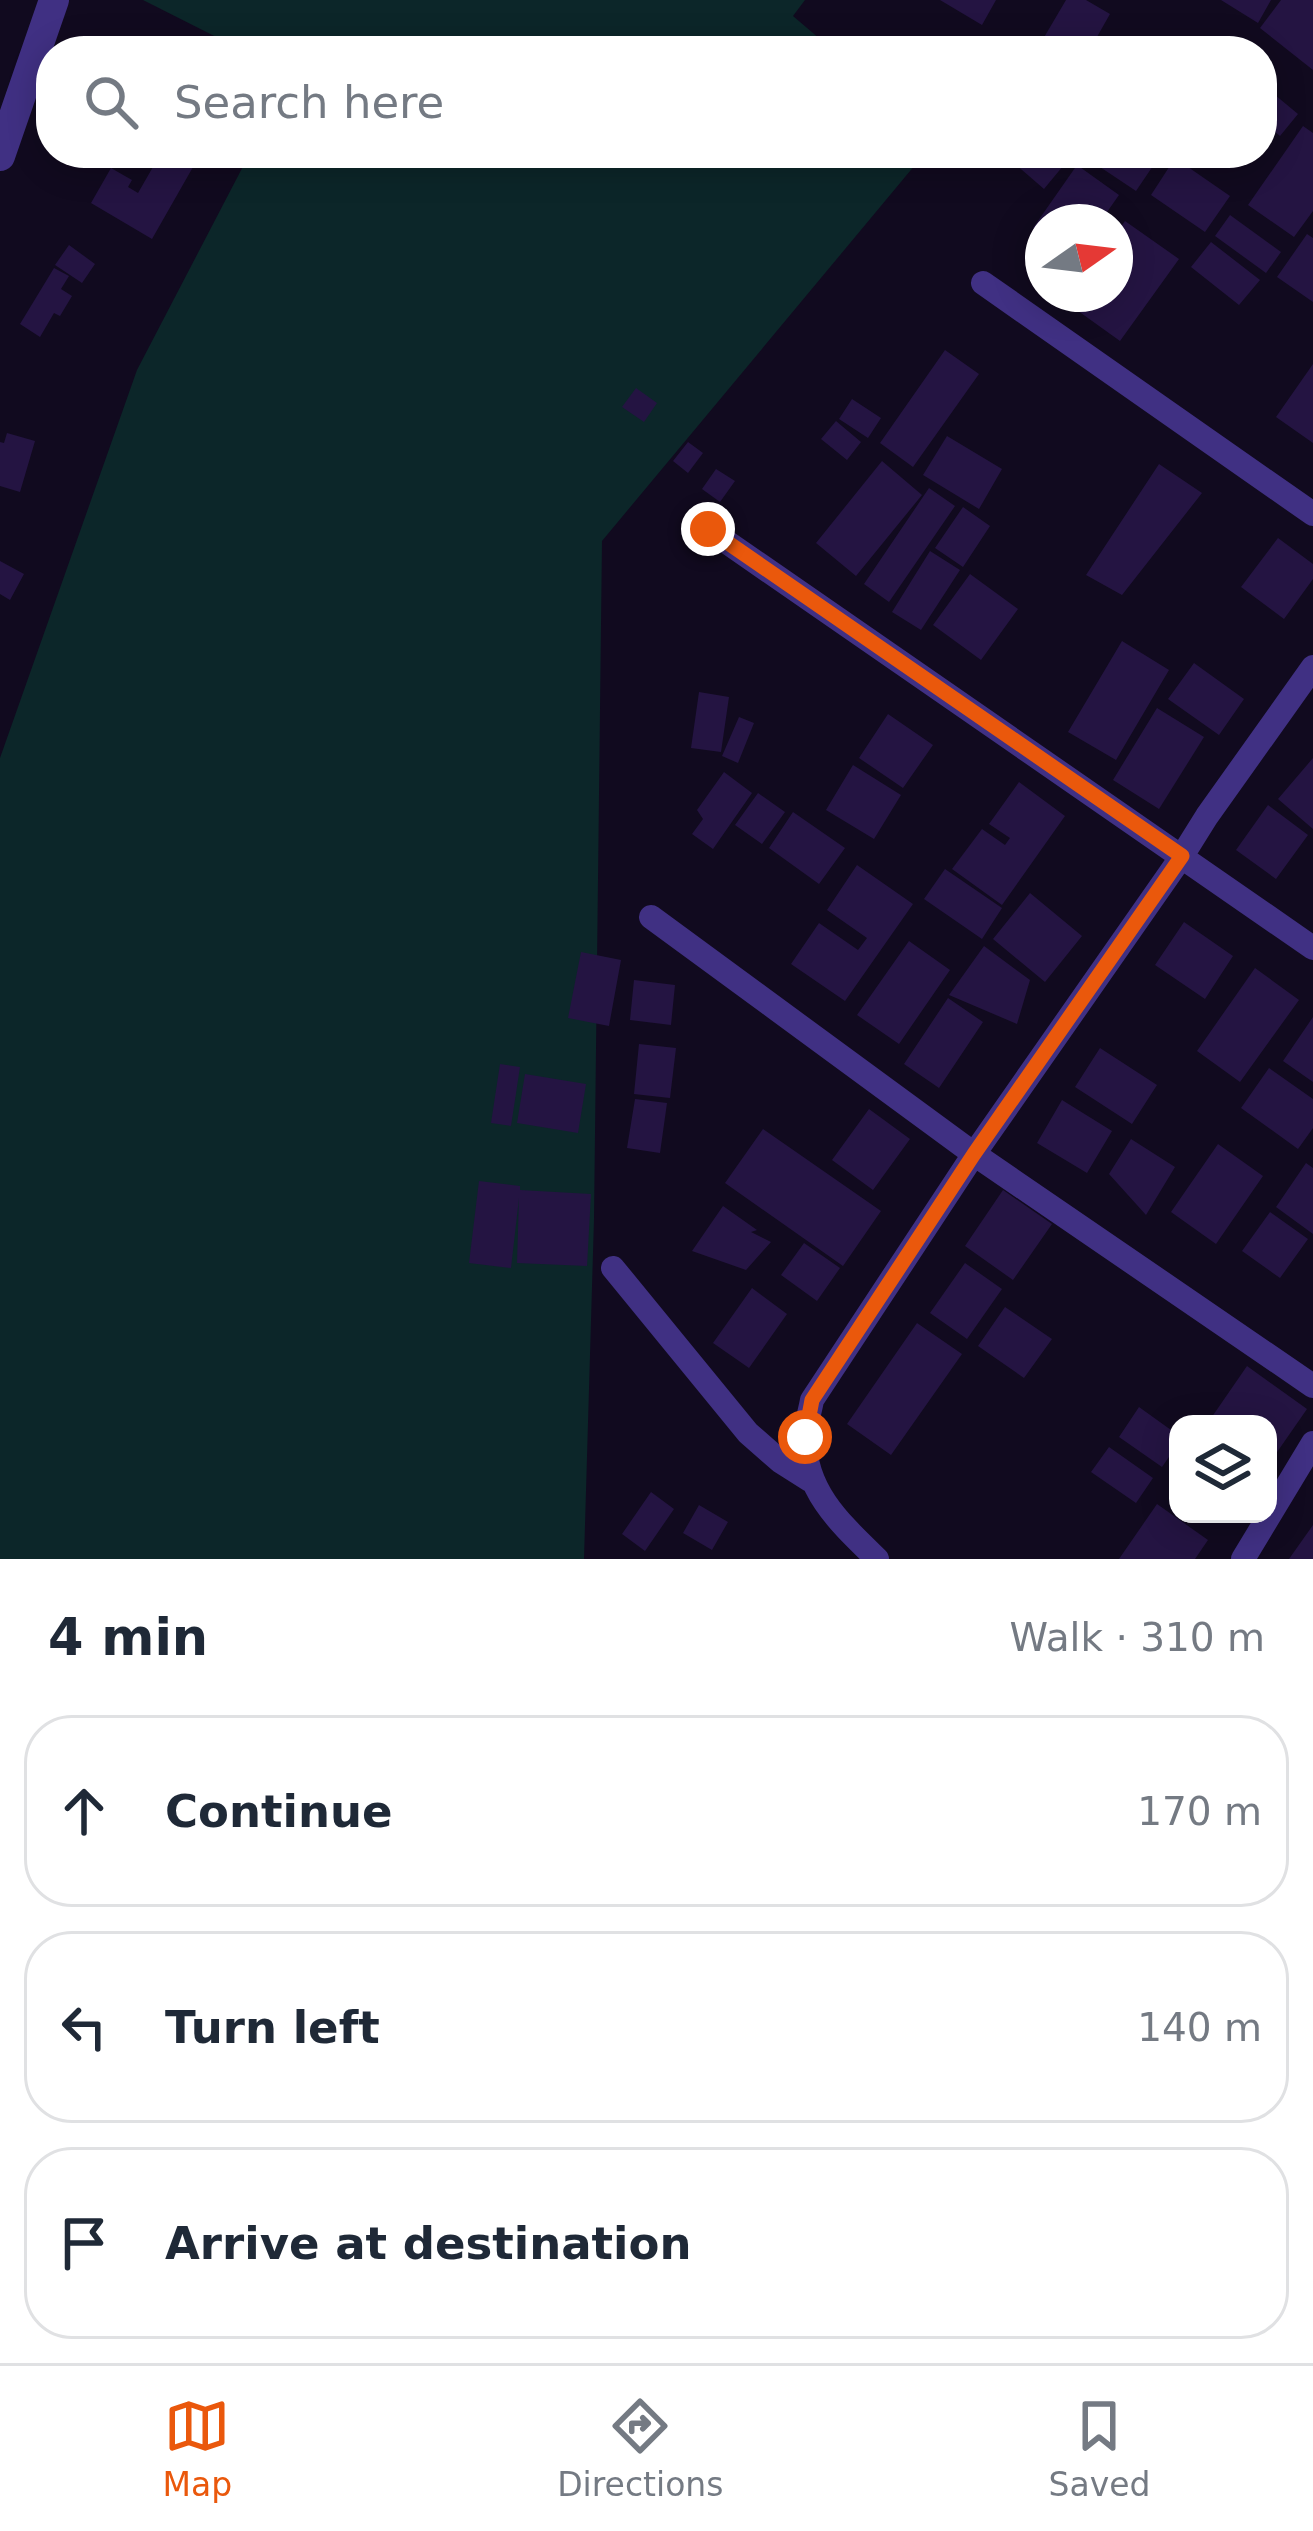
<!DOCTYPE html>
<html lang="en">
<head>
<meta charset="utf-8">
<style>
	:root { --surface:#fff; --page:#f6f6f7; --text:#1f2937; --muted:#747a83; --line:#e0e1e3; --accent:#ea580c }
	body { margin:0; font-family:"DejaVu Sans",sans-serif; background:var(--page); color:var(--text) }
	.controls { position:absolute; right:36px; bottom:36px; display:grid; overflow:hidden; border-radius:24px; box-shadow:0 6px 30px #0003 }
	.controls button { width:108px; height:108px; display:grid; place-items:center; padding:0; border:0; border-bottom:3px solid var(--line); background:var(--surface); color:var(--text); font:60px sans-serif }
	.compass { position:absolute; left:1025px; top:204px; width:108px; height:108px; border-radius:50%; background:var(--surface); box-shadow:0 6px 30px #0003; rotate:76deg }
	.stop { position:absolute; width:36px; height:36px; margin:-27px; border:9px solid #ea580c; border-radius:50%; background:#fff }
	.stop.end { background:#ea580c; border-color:#fff; box-shadow:0 3px 12px #0008 }
	.list { margin:0; padding:0; list-style:none }
	h2 { display:flex; justify-content:space-between; align-items:center; height:156px; margin:0; padding:0 48px; font-size:51px }
	h2 small { font-size:39px; font-weight:400; color:var(--muted) }
	.list li { display:grid; grid-template-columns:78px 1fr auto; gap:36px; align-items:center; box-sizing:border-box; height:192px; margin:0 24px 24px; padding:0 24px; border:3px solid var(--line); border-radius:48px }
	.list b { display:block; font-size:45px; white-space:nowrap }
	.list em { font-size:39px; font-style:normal; color:var(--muted) }
	.icon { flex:none; width:66px; height:66px; fill:none; stroke:currentColor; stroke-width:2; stroke-linecap:round; stroke-linejoin:round }
	.map { position:relative; flex:none; width:1313px; height:1559px; overflow:hidden }
	.search { position:absolute; background:var(--surface); box-shadow:0 6px 30px #0003; left:36px; right:36px; top:36px; height:132px; display:flex; align-items:center; gap:30px; box-sizing:border-box; padding:0 42px; border-radius:48px; color:var(--muted); font-size:45px }
	.sheet { height:804px; background:var(--surface) }
	nav { display:flex; justify-content:space-around; align-items:center; box-sizing:border-box; height:168px; border-top:3px solid var(--line); background:var(--surface); font-size:33px; color:var(--muted) }
	nav a { display:grid; justify-items:center; gap:6px }
	nav .on { color:var(--accent) }
	.map>svg:first-child { display:block }
</style>
</head>
<body>
<div class="map">
<svg width="1313" height="1559" viewBox="0 0 1313 1559">
	<rect width="100%" height="100%" fill="#110a1f"/>
	<path fill="#0c2629" d="M 143,0 L 805,0 L 793,16 L 834,51 L 244,51 Z
		M 250,153 L 925,153 L 602,541 L 594,1219 L 584,1559 L 0,1559 L 0,758 L 137,370 Z"/>
	<path fill="#241442" d="M 940,0 L 996,0 L 982,25 Z
		M 1066,0 L 1086,0 L 1110,14 L 1089,51 L 1036,51 Z
		M 1221,0 L 1271,0 L 1258,23 Z
		M 1281,0 L 1313,0 L 1313,70 L 1260,28 Z
		M 1262,84 L 1298,114 L 1280,136 L 1262,121 Z
		M 1303,126 L 1313,133 L 1313,211 L 1294,237 L 1248,205 Z
		M 161,153 L 201,153 L 152,239 L 91,203 L 111,168 L 132,180 L 128,187 L 138,193 Z
		M 1024,153 L 1060,153 L 1068,160 L 1044,189 L 1015,164 Z
		M 1091,153 L 1146,153 L 1157,160 L 1136,191 L 1088,159 Z
		M 1175,158 L 1230,196 L 1205,232 L 1151,195 Z
		M 1077,165 L 1119,195 L 1100,222 L 1043,222 L 1043,235 L 1033,228 Z
		M 1230,215 L 1281,252 L 1266,273 L 1215,236 Z
		M 1125,221 L 1179,259 L 1120,341 L 1067,303 L 1073,294 L 1115,294 L 1115,235 Z
		M 1307,234 L 1313,238 L 1313,302 L 1277,277 Z
		M 1211,242 L 1260,280 L 1239,305 L 1191,267 Z
		M 69,245 L 95,264 L 82,283 L 55,265 Z
		M 54,268 L 69,276 L 61,289 L 72,296 L 60,316 L 54,313 L 40,337 L 20,324 Z
		M 945,350 L 979,374 L 913,467 L 880,443 Z
		M 1313,364 L 1313,443 L 1276,417 Z
		M 636,388 L 657,403 L 644,422 L 622,407 Z
		M 852,399 L 881,418 L 868,438 L 839,419 Z
		M 836,421 L 861,442 L 847,460 L 821,439 Z
		M 7,433 L 35,441 L 20,492 L 0,486 L 0,442 L 4,443 Z
		M 947,436 L 1002,469 L 979,509 L 923,475 Z
		M 688,442 L 703,453 L 688,473 L 673,461 Z
		M 882,461 L 922,495 L 856,576 L 816,543 Z
		M 1159,464 L 1202,493 L 1122,595 L 1086,575 Z
		M 716,469 L 735,481 L 720,502 L 702,489 Z
		M 929,488 L 955,506 L 889,602 L 864,584 Z
		M 963,507 L 990,526 L 963,567 L 935,548 Z
		M 1278,538 L 1313,564 L 1313,579 L 1284,619 L 1241,587 Z
		M 930,551 L 960,570 L 921,630 L 892,612 Z
		M 0,561 L 24,574 L 10,600 L 0,594 Z
		M 970,574 L 1018,609 L 981,660 L 933,625 Z
		M 1122,641 L 1169,670 L 1116,760 L 1068,732 Z
		M 1194,663 L 1244,699 L 1219,735 L 1168,699 Z
		M 699,692 L 729,697 L 721,752 L 691,748 Z
		M 1157,708 L 1204,737 L 1159,809 L 1113,780 Z
		M 888,714 L 933,745 L 903,788 L 859,758 Z
		M 739,717 L 754,723 L 738,763 L 722,756 Z
		M 1313,758 L 1313,829 L 1278,799 Z
		M 853,765 L 901,795 L 874,839 L 826,810 Z
		M 724,772 L 752,793 L 713,849 L 692,834 L 703,819 L 697,810 Z
		M 1019,782 L 1065,816 L 1002,905 L 952,869 L 982,829 L 1005,845 L 1010,838 L 989,824 Z
		M 758,793 L 785,812 L 762,844 L 735,825 Z
		M 1268,805 L 1308,835 L 1276,879 L 1236,850 Z
		M 793,812 L 845,848 L 819,884 L 769,848 Z
		M 857,865 L 913,904 L 845,1001 L 791,964 L 819,923 L 858,950 L 867,938 L 827,910 Z
		M 945,869 L 1002,908 L 982,939 L 924,899 Z
		M 1030,893 L 1082,936 L 1045,982 L 993,939 Z
		M 1184,922 L 1233,956 L 1205,999 L 1155,965 Z
		M 909,941 L 950,970 L 899,1044 L 857,1015 Z
		M 984,946 L 1030,980 L 1017,1024 L 949,995 Z
		M 581,952 L 621,960 L 609,1026 L 568,1018 Z
		M 1255,968 L 1299,1000 L 1240,1082 L 1197,1051 Z
		M 634,980 L 675,985 L 671,1025 L 630,1020 Z
		M 948,998 L 983,1022 L 939,1088 L 904,1064 Z
		M 1313,1017 L 1313,1082 L 1283,1061 Z
		M 639,1044 L 676,1048 L 670,1098 L 634,1094 Z
		M 1100,1048 L 1157,1085 L 1132,1124 L 1075,1087 Z
		M 500,1064 L 520,1067 L 511,1126 L 491,1123 Z
		M 1269,1068 L 1313,1099 L 1313,1128 L 1298,1149 L 1241,1108 Z
		M 525,1074 L 586,1084 L 578,1133 L 517,1123 Z
		M 635,1099 L 667,1103 L 660,1153 L 627,1148 Z
		M 1062,1100 L 1112,1131 L 1087,1173 L 1037,1143 Z
		M 869,1109 L 910,1139 L 873,1190 L 832,1160 Z
		M 763,1129 L 881,1211 L 843,1266 L 725,1183 Z
		M 1131,1139 L 1175,1167 L 1146,1215 L 1109,1174 Z
		M 1218,1144 L 1263,1176 L 1216,1244 L 1171,1212 Z
		M 1306,1163 L 1313,1168 L 1313,1234 L 1276,1207 Z
		M 479,1181 L 520,1186 L 520,1190 L 591,1194 L 587,1266 L 517,1263 L 519,1198 L 511,1268 L 469,1263 Z
		M 1003,1190 L 1052,1224 L 1013,1280 L 965,1246 Z
		M 723,1206 L 757,1230 L 751,1232 L 771,1242 L 746,1270 L 692,1251 Z
		M 1270,1212 L 1308,1239 L 1280,1278 L 1242,1251 Z
		M 804,1243 L 840,1268 L 817,1301 L 781,1275 Z
		M 965,1263 L 1002,1289 L 967,1339 L 930,1313 Z
		M 752,1288 L 787,1314 L 749,1368 L 713,1343 Z
		M 1005,1307 L 1052,1339 L 1024,1378 L 978,1346 Z
		M 917,1323 L 962,1354 L 891,1455 L 847,1424 Z
		M 1247,1366 L 1307,1409 L 1268,1465 L 1268,1424 L 1207,1424 Z
		M 1139,1407 L 1178,1435 L 1178,1444 L 1162,1467 L 1119,1437 Z
		M 1109,1447 L 1153,1478 L 1136,1503 L 1091,1472 Z
		M 651,1492 L 674,1509 L 645,1551 L 622,1534 Z
		M 1157,1504 L 1208,1540 L 1195,1559 L 1119,1559 Z
		M 699,1505 L 728,1522 L 712,1550 L 683,1533 Z
		M 1313,1525 L 1313,1559 L 1289,1559 Z"/>
	<g fill="none" stroke-linecap="round" stroke-linejoin="round">
		<path stroke="#403083" stroke-width="24" d="M 983,283 L 1313,514
			M 708,529 L 1313,948
			M 651,917 L 974,1154 L 1313,1386
			M 613,1268 L 748,1433 L 780,1461 L 810,1480
			M 877,1559 C 841,1524 804,1491 805,1438 C 805,1426 810,1412 812,1400 L 974,1154 L 1182,856 L 1207,816 L 1313,667
			M 1243,1559 L 1313,1443"/>
		<path stroke="#403083" stroke-width="30" d="M 0,156 L 54,0"/>
	</g>
	<g fill="none" stroke-linecap="round" stroke-linejoin="round">
		<path stroke="#ea580c" stroke-width="15" d="M 708,529 L 1182,856 L 974,1154 L 812,1400 L 805,1437"/>
	</g>
</svg>
<div class="controls">
<button><svg class="icon" aria-label="layers" viewBox="0 0 24 24"><path d="M12 4l9 5-9 5-9-5zM3 14l9 5 9-5"/></svg></button>
</div>
<svg class="compass" viewBox="-18 -18 36 36"><path d="M0-13l5 13h-10z" fill="#e53935"/><path d="M0 13l5-13h-10z" fill="#747a83"/></svg>
<div class="stop" style="left:805px;top:1437px"></div>
<div class="stop end" style="left:708px;top:529px"></div>
<div class="search"><svg class="icon" aria-label="search" viewBox="0 0 24 24"><circle cx="10" cy="10" r="6"/><path d="M15 15l6 6"/></svg>Search here</div>
</div>
<section class="sheet">
<h2>4 min<small>Walk · 310 m</small></h2>
<ul class="list">
<li><svg class="icon" aria-label="ahead" viewBox="0 0 24 24"><path d="M12 20V5M6 11l6-6 6 6"/></svg><div><b>Continue</b></div><em>170 m</em></li>
<li><svg class="icon" aria-label="left" viewBox="0 0 24 24"><path d="M17 20v-9H6M10 6l-5 5 5 5"/></svg><div><b>Turn left</b></div><em>140 m</em></li>
<li><svg class="icon" aria-label="arrive" viewBox="0 0 24 24"><path d="M6 21V4h12l-3 4 3 4H6"/></svg><div><b>Arrive at destination</b></div></li>
</ul>
</section>
<nav>
<a class="on"><svg class="icon" aria-label="map" viewBox="0 0 24 24"><path d="M3 6l6-2 6 2 6-2v14l-6 2-6-2-6 2zM9 4v14M15 6v14"/></svg>Map</a>
<a><svg class="icon" aria-label="directions" viewBox="0 0 24 24"><path d="M12 3l9 9-9 9-9-9zM9 14v-3h6M13 9l2 2-2 2"/></svg>Directions</a>
<a><svg class="icon" aria-label="saved" viewBox="0 0 24 24"><path d="M7 4h10v16l-5-4-5 4z"/></svg>Saved</a>
</nav>
</body>
</html>
